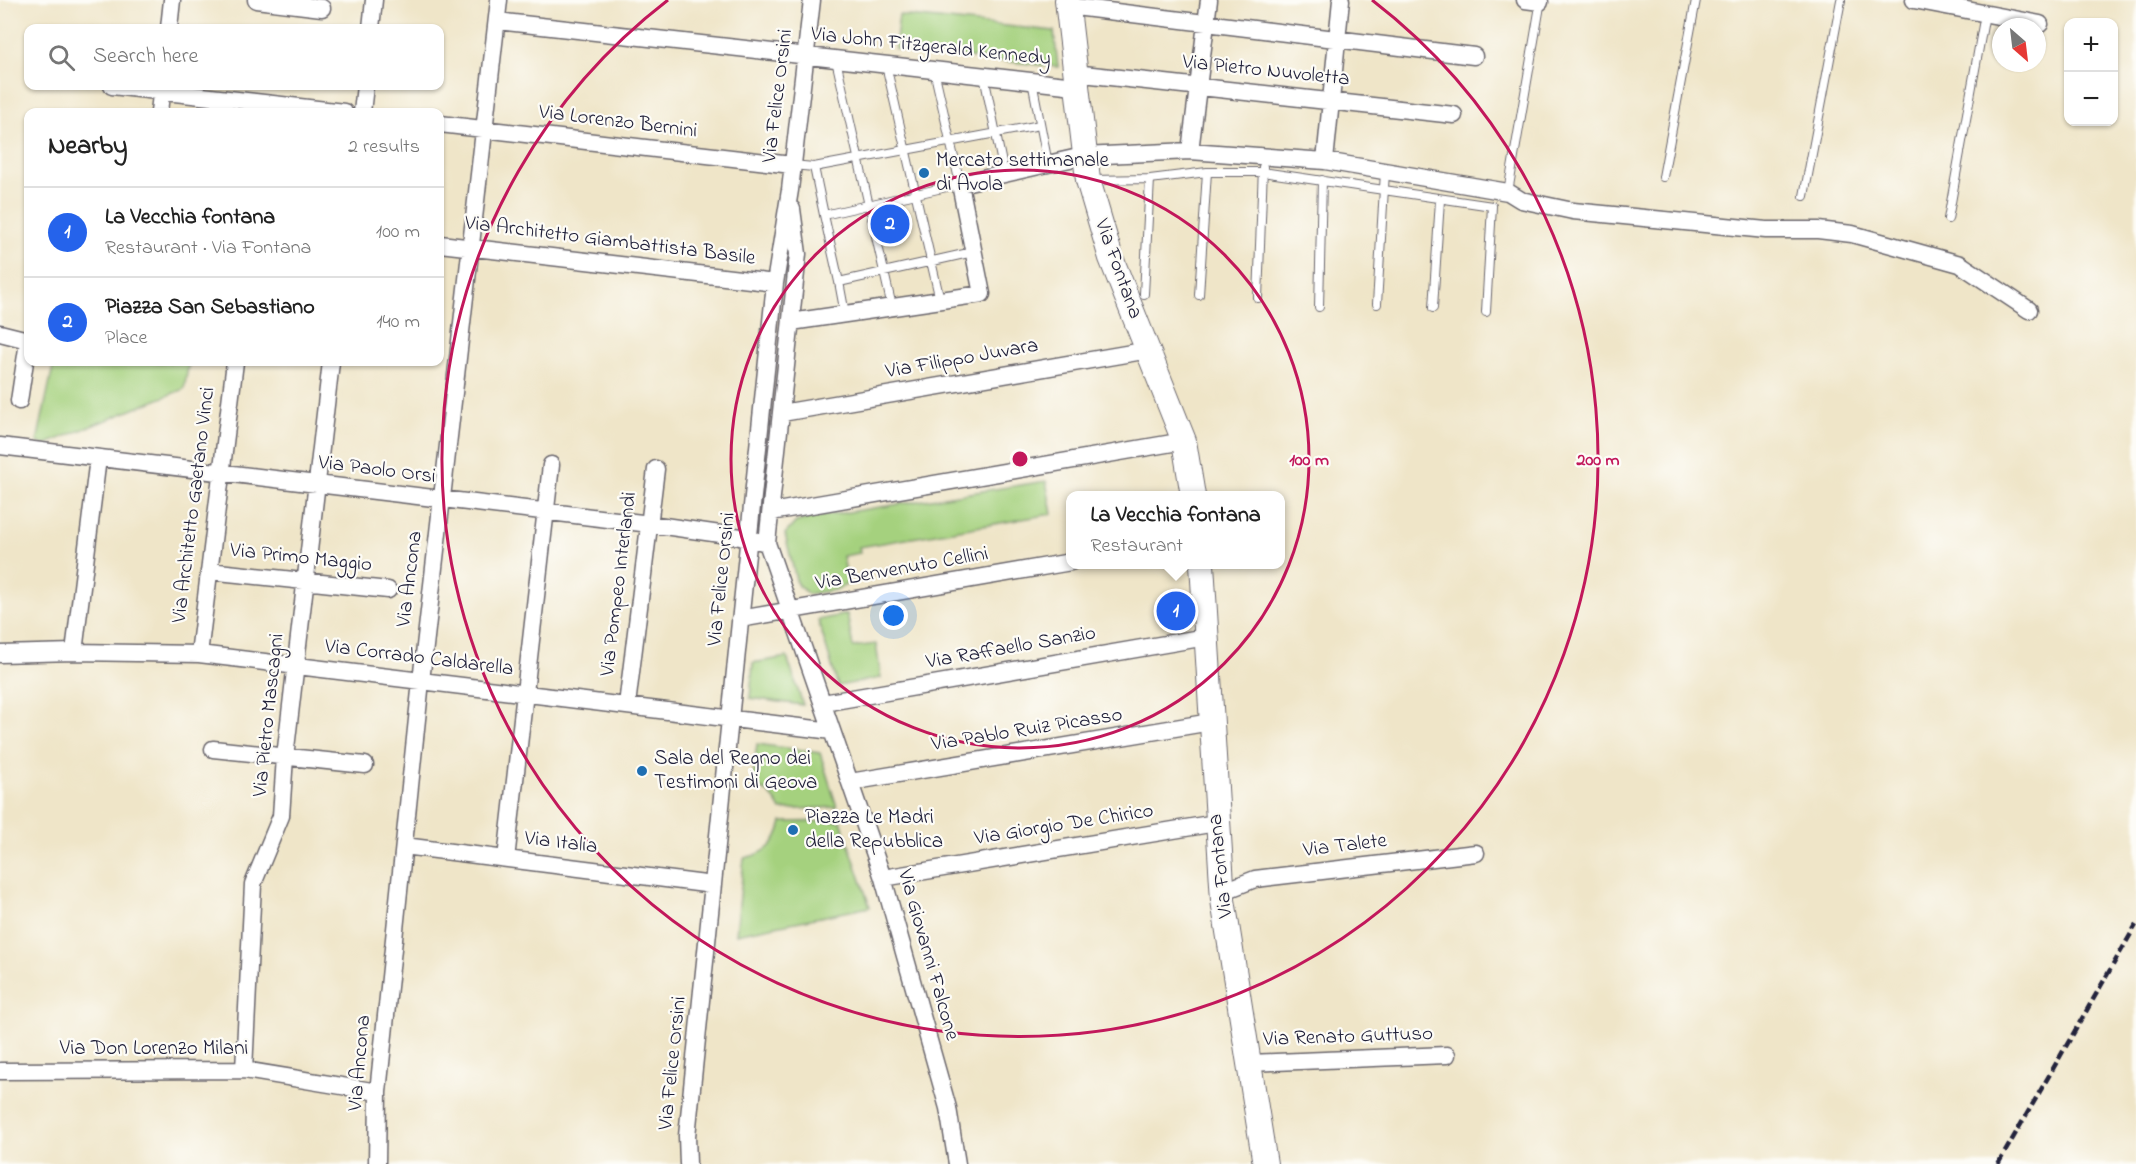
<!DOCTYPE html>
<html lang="en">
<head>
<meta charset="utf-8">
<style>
	:root { --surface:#fff; --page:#f6f6f6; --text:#222; --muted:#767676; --line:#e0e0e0; --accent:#2563eb }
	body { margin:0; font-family:"Indie Flower",sans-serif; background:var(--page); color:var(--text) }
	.controls { position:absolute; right:18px; top:18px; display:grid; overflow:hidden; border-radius:12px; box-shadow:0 2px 4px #0004 }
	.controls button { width:54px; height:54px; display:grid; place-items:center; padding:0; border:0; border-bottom:2px solid var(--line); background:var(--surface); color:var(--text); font:30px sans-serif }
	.compass { position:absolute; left:1992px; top:18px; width:54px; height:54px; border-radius:50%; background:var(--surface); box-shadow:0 2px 4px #0004; rotate:152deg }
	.you { position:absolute; left:894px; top:616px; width:21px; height:21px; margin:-15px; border:4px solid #fff; border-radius:50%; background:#1a73e8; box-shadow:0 0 0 9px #1a73e833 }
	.badge { display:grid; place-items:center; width:39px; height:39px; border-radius:50%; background:var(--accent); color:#fff; font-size:20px; font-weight:700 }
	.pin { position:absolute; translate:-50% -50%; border:3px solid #fff; box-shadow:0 2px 6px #0006 }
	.popup { position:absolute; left:1066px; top:491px; width:219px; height:78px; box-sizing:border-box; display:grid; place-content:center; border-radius:12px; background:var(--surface); filter:drop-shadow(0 2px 4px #0005); font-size:20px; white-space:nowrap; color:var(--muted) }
	.popup b { font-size:22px; color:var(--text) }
	.popup::after { content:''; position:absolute; left:50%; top:100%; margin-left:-12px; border:12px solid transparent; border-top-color:var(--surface) }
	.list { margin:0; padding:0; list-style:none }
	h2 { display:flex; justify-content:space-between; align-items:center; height:78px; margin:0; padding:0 24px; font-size:26px }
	h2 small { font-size:20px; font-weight:400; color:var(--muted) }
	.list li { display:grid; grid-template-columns:39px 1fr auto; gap:18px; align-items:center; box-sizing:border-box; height:90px; padding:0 24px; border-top:2px solid var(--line) }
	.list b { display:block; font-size:22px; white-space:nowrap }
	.list p { margin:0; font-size:20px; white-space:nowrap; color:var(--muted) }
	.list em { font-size:20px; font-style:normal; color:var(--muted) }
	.icon { flex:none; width:33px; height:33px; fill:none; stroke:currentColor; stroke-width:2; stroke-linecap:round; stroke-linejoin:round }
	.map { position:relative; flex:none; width:2136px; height:1164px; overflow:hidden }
	.search { position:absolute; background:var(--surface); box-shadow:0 2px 4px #0004; left:24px; top:24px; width:420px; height:66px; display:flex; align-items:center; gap:15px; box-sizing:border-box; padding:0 21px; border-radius:12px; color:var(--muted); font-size:22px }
	.panel { position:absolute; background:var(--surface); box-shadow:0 2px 4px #0004; left:24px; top:108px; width:420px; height:258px; border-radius:12px }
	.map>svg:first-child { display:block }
</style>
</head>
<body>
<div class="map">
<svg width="2136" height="1164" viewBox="0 0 2136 1164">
	<rect width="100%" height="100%" fill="#fdfcf7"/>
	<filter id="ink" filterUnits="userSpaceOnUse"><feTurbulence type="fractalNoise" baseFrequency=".0167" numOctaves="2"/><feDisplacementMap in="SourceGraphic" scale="12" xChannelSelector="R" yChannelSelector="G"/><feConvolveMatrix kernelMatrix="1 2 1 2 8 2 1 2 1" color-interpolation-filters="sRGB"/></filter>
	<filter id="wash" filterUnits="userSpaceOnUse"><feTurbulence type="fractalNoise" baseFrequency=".008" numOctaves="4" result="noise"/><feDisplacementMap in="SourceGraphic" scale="24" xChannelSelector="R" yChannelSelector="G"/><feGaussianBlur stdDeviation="1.35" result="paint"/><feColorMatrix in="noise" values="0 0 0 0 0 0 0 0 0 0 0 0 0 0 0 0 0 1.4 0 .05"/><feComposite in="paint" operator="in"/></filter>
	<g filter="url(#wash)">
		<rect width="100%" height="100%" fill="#efe5c8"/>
		<path fill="#a5d17e" stroke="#647a5c" stroke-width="1.5" d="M 899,15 L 1054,31 L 1058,67 L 895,49 Z
			M 54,362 L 189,362 L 184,389 L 44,445 L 37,442 Z
			M 1046,481 L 1052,514 L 859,547 L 860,553 L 843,556 L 848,584 L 835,590 L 808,594 L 797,584 L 785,534 L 796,522 L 810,518 Z
			M 847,614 L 853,647 L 876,644 L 881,678 L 838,686 L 818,620 Z
			M 787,657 L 803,705 L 750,698 L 753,663 Z
			M 757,744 L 820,753 L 837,807 L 781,810 C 774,796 766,790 752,785 Z
			M 841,821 L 870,907 L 736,934 L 744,858 C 766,854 777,844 782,822 Z"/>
	</g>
	<g filter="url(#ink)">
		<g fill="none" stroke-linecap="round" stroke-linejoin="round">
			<g stroke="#6a666c" stroke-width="10">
				<path id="lane" d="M 836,60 L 892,307
					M 886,65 L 940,300
					M 984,76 L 1004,173
					M 1032,81 L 1048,164
					M 792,165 L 814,167 L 824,215
					M 814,167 L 1040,125
					M 1663,177 L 1696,0
					M 1091,180 L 1150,179 L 1207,172 L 1262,172 L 1492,206 L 1486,312
					M 1508,192 L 1541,0
					M 1804,196 L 1841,0
					M 1948,219 L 1985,14
					M 839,282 L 824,215 L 960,184 L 934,70
					M 1144,294 L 1150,179
					M 1199,295 L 1207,172
					M 1258,298 L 1263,167
					M 1377,304 L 1385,172
					M 1319,307 L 1322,180
					M 1433,308 L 1440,200
					M 845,314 L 839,282 L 973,252"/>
			</g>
			<g stroke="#6a666c" stroke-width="19">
				<path id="street" d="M 256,0 L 322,8
					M 1525,0 L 1540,2
					M 1914,0 L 2040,24
					M 1067,6 L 1474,56
					M 497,21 L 1075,86
					M 169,28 L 172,0
					M 371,28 L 374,0
					M 1074,73 L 1454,115
					M 112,86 L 344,112
					M 159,112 L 162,86
					M 362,112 L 365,86
					M 440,124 L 792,165
					M 1190,151 L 1209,0
					M 1325,161 L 1341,0
					M 440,244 L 775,283
					M 791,322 L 982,294 L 960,184 L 1083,156 L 1190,151 L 1325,161 L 1508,192 L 1521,200 L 1573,211 L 1766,230 L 1818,230 L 1852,234 L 1960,264 L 2029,310
					M 0,333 L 28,340
					M 19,401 L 28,342
					M 782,413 L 1149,350
					M 0,446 L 650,524 L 748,538 L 767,543 L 883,878 L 948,1108 L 957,1164
					M 771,512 L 1184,441
					M 767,543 L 798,254 L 792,209
					M 209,571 L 388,590
					M 740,619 L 1071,562
					M 74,652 L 98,458
					M 0,654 L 74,652 L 199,654 L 832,731
					M 199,654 L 235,362
					M 823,703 L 1206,637
					M 627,705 L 656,469
					M 213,749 L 365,765
					M 850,782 L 1211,722
					M 404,846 L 713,885
					M 506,859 L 551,465
					M 883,878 L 1216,823
					M 1222,892 L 1255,879 L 1476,853
					M 1250,1063 L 1447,1055
					M 244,1070 L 253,884 L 281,816 L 285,757 L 331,362
					M 0,1071 L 244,1070 L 378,1092
					M 377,1164 L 378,1092 L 421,681 L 499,0
					M 688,1164 L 687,1136 L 775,283 L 790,190 L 812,0"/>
			</g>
			<g stroke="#6a666c" stroke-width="26">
				<path id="secondary" d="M 1067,0 L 1088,180 L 1111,258 L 1184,441 L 1193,496
					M 1202,564 L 1223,900 L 1265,1164"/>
			</g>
			<use href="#lane" stroke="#fff" stroke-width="8"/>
			<use href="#street" stroke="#fff" stroke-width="16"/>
			<use href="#secondary" stroke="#fff" stroke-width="24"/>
			<path stroke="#22223b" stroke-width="4.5" stroke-dasharray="9 4.5" stroke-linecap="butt" d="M 1998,1164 L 2136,925"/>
		</g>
	</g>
	<g fill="none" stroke="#c2185b" stroke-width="3">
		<circle cx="1020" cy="459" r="289"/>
		<path d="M1372 0A578 578 0 1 1 668 0"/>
	</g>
	<g fill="#1f6fb2" stroke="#fdfcf7" stroke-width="2">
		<circle cx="924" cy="173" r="6"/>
		<circle cx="642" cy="771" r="6"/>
		<circle cx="793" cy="830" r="6"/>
	</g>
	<g text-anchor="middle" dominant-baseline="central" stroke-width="4.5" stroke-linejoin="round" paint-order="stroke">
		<g font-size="21" fill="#22223b" stroke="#fdfcf7">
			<text transform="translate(931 47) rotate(6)">Via John Fitzgerald Kennedy</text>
			<text transform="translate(1266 71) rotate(6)">Via Pietro Nuvoletta</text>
			<text transform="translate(778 96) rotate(-83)">Via Felice Orsini</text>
			<text transform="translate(618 122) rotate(7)">Via Lorenzo Bernini</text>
			<text transform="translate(610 241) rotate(7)">Via Architetto Giambattista Basile</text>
			<text transform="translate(1118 269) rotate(70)">Via Fontana</text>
			<text transform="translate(962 359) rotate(-10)">Via Filippo Juvara</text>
			<text transform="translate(377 470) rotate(7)">Via Paolo Orsi</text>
			<text transform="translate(194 505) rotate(-83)">Via Architetto Gaetano Vinci</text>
			<text transform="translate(301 558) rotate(6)">Via Primo Maggio</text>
			<text transform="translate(902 569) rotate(-10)">Via Benvenuto Cellini</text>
			<text transform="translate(410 579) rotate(-83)">Via Ancona</text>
			<text transform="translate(722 579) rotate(-84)">Via Felice Orsini</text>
			<text transform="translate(619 584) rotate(-83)">Via Pompeo Interlandi</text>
			<text transform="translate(1011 648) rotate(-10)">Via Raffaello Sanzio</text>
			<text transform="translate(419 658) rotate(7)">Via Corrado Caldarella</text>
			<text transform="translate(269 715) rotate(-84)">Via Pietro Mascagni</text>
			<text transform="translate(1027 730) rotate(-9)">Via Pablo Ruiz Picasso</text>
			<text transform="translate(1064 825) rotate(-9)">Via Giorgio De Chirico</text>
			<text transform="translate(561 843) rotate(7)">Via Italia</text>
			<text transform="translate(1345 846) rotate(-7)">Via Talete</text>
			<text transform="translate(1221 866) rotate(-96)">Via Fontana</text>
			<text transform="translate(928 955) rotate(74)">Via Giovanni Falcone</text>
			<text transform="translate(1348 1037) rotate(-2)">Via Renato Guttuso</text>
			<text x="154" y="1049">Via Don Lorenzo Milani</text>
			<text transform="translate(360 1063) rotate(-85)">Via Ancona</text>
			<text transform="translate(673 1063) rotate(-84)">Via Felice Orsini</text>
		</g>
		<g font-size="21" fill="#22223b" stroke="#fdfcf7" text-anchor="start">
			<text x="936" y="161">Mercato settimanale<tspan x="936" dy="24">di Avola</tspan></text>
			<text x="654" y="759">Sala del Regno dei<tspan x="654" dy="24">Testimoni di Geova</tspan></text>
			<text x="805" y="818">Piazza Le Madri<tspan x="805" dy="24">della Repubblica</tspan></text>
		</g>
	</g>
	<circle cx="1020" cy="459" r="9" fill="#c2185b" stroke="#fdfcf7" stroke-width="3"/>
	<g font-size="18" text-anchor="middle" font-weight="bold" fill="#c2185b" stroke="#fdfcf7" stroke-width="4.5" stroke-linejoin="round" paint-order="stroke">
		<text x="1309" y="465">100 m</text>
		<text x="1598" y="465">200 m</text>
	</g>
</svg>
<div class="controls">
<button>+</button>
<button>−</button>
</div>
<svg class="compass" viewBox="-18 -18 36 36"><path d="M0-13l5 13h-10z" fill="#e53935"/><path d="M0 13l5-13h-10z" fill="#767676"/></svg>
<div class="you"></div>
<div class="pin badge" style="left:1176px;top:611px">1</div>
<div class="popup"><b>La Vecchia fontana</b>Restaurant</div>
<div class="pin badge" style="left:890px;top:224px">2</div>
<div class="search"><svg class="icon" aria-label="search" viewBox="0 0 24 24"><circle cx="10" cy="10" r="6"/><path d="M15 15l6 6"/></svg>Search here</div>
<section class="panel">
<h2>Nearby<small>2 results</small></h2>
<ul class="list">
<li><span class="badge">1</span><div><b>La Vecchia fontana</b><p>Restaurant · Via Fontana</p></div><em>100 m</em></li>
<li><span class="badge">2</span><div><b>Piazza San Sebastiano</b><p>Place</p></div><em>140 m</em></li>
</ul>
</section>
</div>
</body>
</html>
